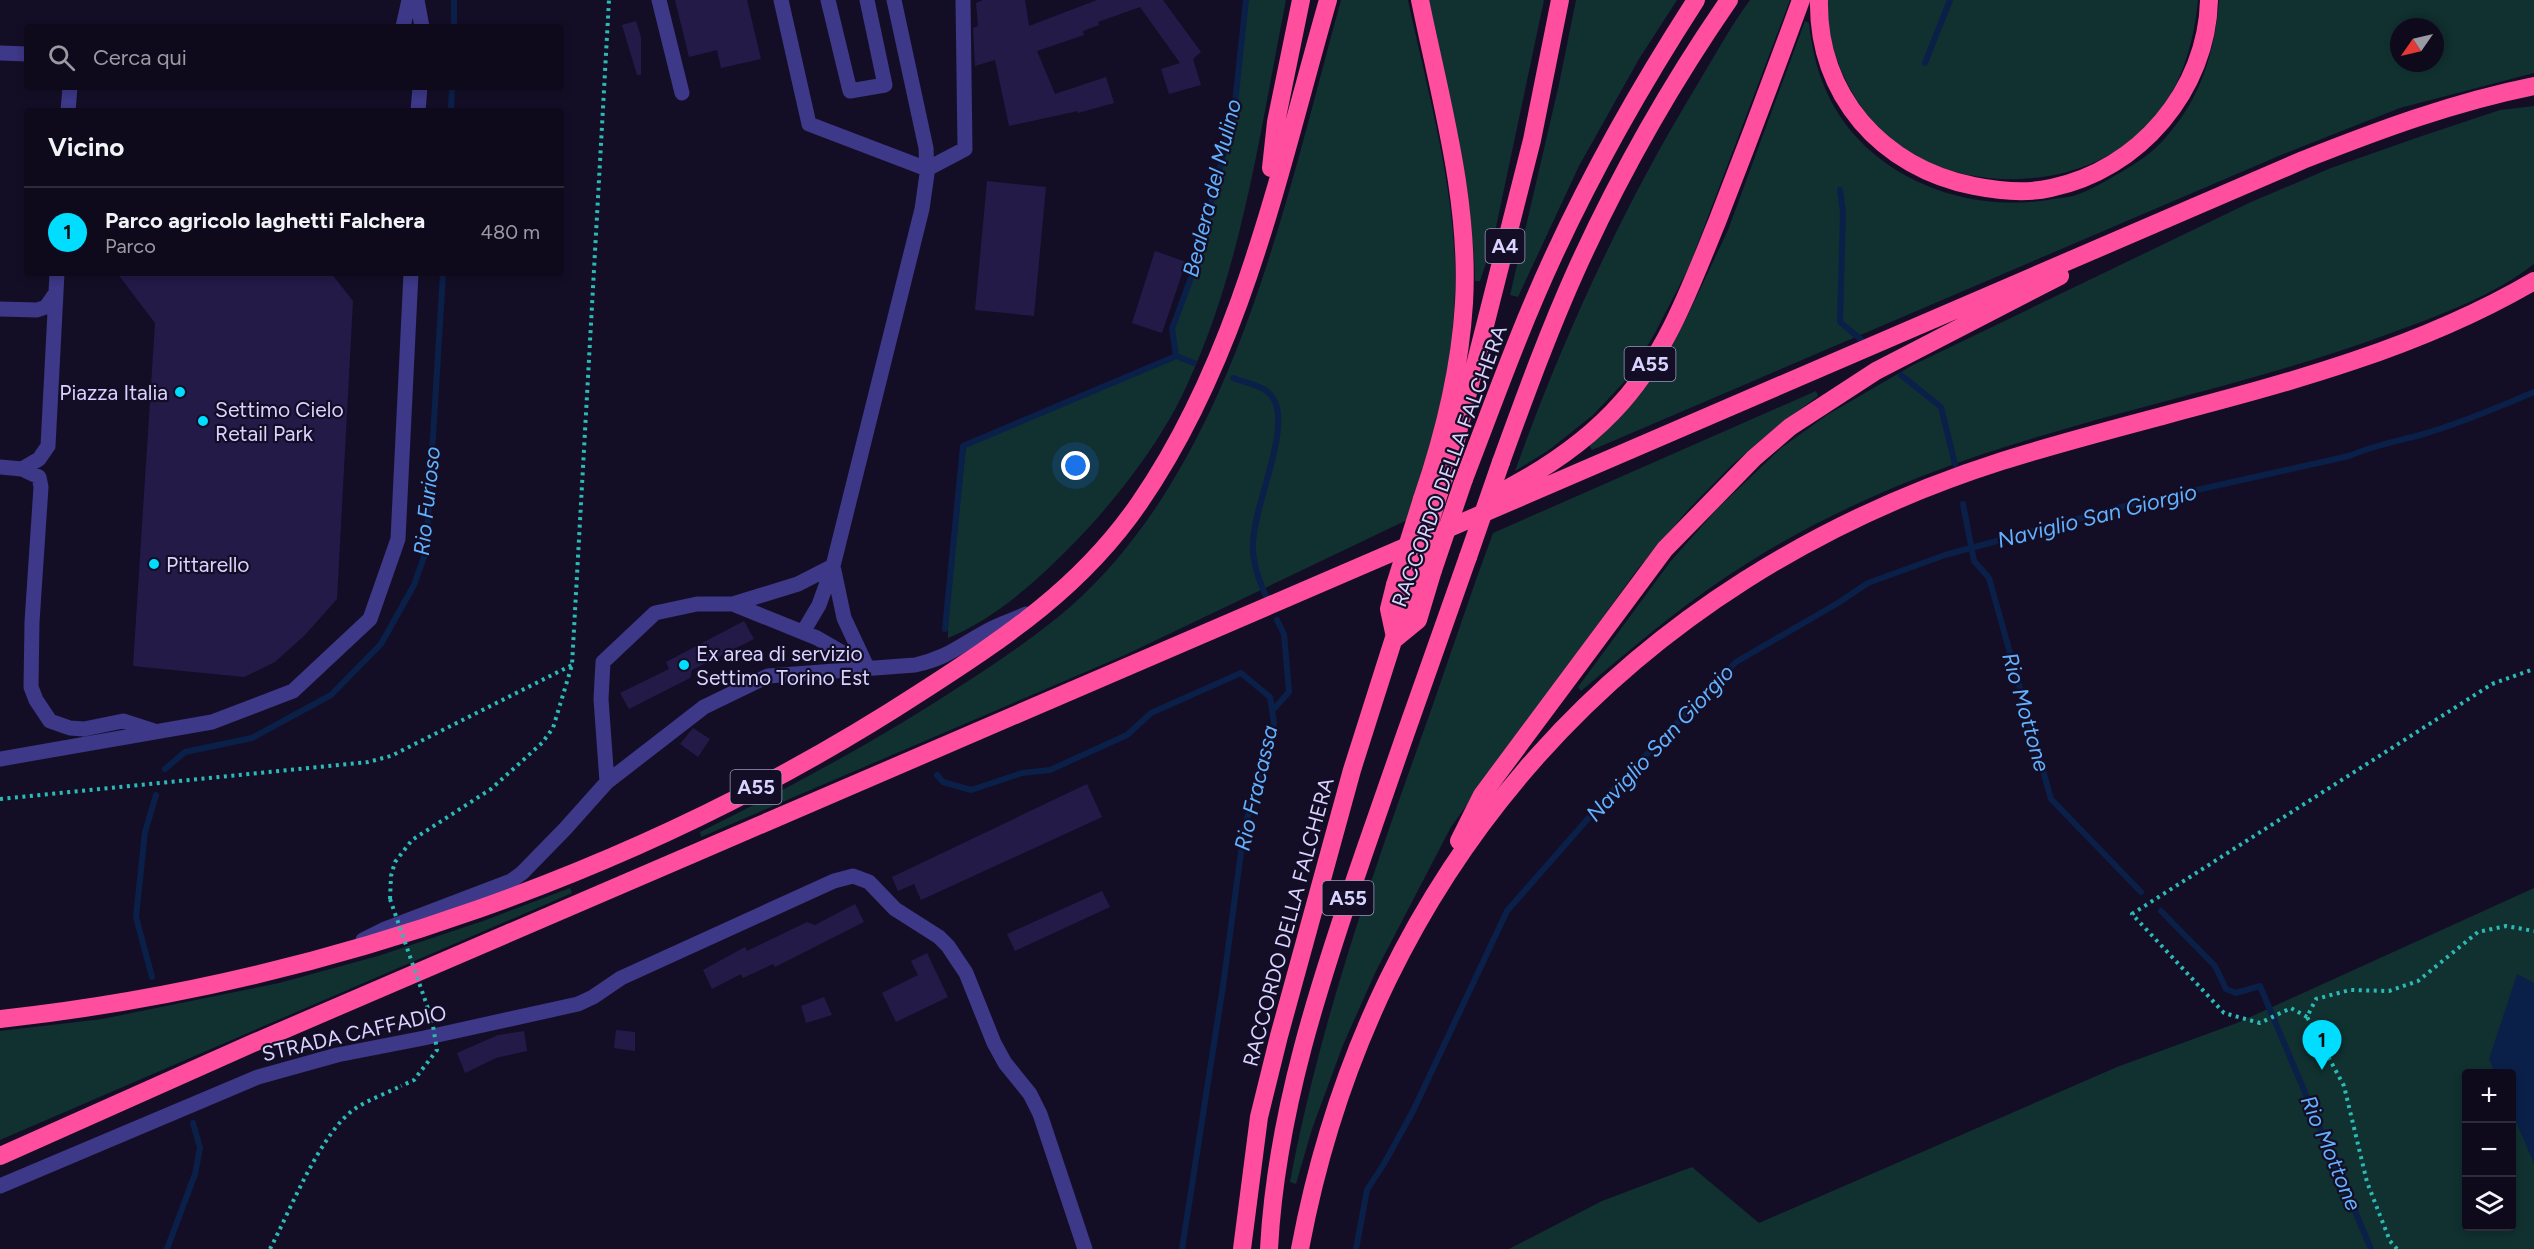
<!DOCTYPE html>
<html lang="it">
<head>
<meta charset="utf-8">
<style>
	:root { --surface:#0e0a1c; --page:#1c1829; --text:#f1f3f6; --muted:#9b9aa3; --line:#2e2b3b; --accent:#00ddfe }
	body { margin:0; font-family:Figtree,sans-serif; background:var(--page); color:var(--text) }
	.controls { position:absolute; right:18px; bottom:18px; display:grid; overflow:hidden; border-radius:6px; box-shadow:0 3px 9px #0003 }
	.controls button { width:54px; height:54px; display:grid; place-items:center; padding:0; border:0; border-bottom:2px solid var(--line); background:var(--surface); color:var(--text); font:30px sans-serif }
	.compass { position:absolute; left:2390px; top:18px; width:54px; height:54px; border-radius:50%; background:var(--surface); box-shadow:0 3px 9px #0003; rotate:236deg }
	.you { position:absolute; left:1076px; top:466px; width:21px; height:21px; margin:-15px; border:4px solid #fff; border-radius:50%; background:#1a73e8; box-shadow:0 0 0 9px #1a73e833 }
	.badge { display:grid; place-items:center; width:39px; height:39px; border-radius:50%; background:var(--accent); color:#111; font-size:20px; font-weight:700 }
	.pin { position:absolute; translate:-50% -50px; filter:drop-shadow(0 2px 3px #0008) }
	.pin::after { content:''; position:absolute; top:32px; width:21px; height:18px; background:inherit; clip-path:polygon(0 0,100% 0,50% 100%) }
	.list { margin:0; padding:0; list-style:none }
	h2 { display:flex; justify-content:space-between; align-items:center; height:78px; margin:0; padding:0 24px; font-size:26px }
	h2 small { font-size:20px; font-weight:400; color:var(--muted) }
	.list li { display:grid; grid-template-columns:39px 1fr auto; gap:18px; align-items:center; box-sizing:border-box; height:90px; padding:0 24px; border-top:2px solid var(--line) }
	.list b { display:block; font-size:22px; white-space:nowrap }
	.list p { margin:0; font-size:20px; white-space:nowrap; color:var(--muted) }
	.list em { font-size:20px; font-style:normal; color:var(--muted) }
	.icon { flex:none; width:33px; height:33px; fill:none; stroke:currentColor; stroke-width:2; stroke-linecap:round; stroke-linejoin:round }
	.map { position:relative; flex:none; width:2534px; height:1249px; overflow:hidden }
	.search { position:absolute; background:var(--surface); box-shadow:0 3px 9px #0003; left:24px; top:24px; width:540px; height:66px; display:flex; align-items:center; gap:15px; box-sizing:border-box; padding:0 21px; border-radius:6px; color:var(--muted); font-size:22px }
	.panel { position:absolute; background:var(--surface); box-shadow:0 3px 9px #0003; left:24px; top:108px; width:540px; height:168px; border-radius:6px }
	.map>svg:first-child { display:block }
</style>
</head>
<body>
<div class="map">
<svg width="2534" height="1249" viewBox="0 0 2534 1249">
	<rect width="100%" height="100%" fill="#130e26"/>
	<path fill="#113030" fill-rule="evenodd" d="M 1247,0 L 1286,0 C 1260,130 1243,264 1187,385 C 1162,441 1116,500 1074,543 C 1038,580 996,618 948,638 L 948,613 L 966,447 L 1176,359 L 1178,354 L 1174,329 L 1236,111 Z
		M 1341,0 L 1408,0 C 1428,94 1458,196 1455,293 C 1452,375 1433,443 1407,520 L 1125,655 L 701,837 L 700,832 C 789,788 878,740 962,685 C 999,661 1036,636 1070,607 C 1234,462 1285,202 1341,0 Z
		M 1428,0 L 1544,0 L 1492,246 L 1480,281 L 1475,281 C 1473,186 1448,93 1428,0 Z
		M 1576,0 L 1677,0 L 1639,59 L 1579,166 L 1518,297 L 1510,295 L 1559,84 Z
		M 1750,0 L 1790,0 L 1689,267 L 1655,333 L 1628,378 L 1593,415 L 1549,450 L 1515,471 C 1563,337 1623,207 1697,85 C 1714,57 1730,27 1750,0 Z
		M 1827,0 L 2198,0 C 2194,43 2181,89 2151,122 C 2096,182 2001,194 1927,162 C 1867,136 1826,65 1827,0 Z
		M 2219,0 L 2534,0 L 2534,73 L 2400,108 L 2281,155 L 1592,450 L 1589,445 L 1639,395 L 1663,363 L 1686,319 L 1728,230 L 1805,21 L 1809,23 C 1812,50 1818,76 1831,101 C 1872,179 1969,215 2053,199 C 2061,198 2071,197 2079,194 C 2092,189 2104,182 2116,175 C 2134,165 2153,153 2166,137 C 2201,98 2215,51 2219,0 ZM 2399,27 L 2435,27 L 2435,63 L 2399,63 Z
		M 2534,106 L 2534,264 C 2493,296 2440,315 2391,333 C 2266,380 2133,406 2005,447 C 1910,477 1815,518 1732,573 C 1678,608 1630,650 1581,691 L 1578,687 L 1670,562 L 1717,509 L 1781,448 L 1827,415 L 1913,365 L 2251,202 L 2331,168 L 2416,138 L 2500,110 Z
		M 1816,391 L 1818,396 L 1774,429 L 1732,465 L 1687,511 L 1637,570 L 1451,827 L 1376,971 L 1343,1045 L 1312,1129 L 1296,1184 L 1290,1182 C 1320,1021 1375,867 1430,713 C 1451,653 1471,592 1493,533 Z
		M 570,888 L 572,893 L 0,1140 L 0,1031 L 102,1019 L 279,983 L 378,956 L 486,920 Z
		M 2534,888 L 2534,1249 L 1509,1249 L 1602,1201 L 1692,1167 L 1759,1223 L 2117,1067 L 2237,1023 ZM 2466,1074 L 2512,1074 L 2512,1226 L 2466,1226 Z"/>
	<path fill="#0a2049" d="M 2517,974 L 2534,983 L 2534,1164 L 2512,1112 L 2512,1074 L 2495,1073 L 2489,1059 Z"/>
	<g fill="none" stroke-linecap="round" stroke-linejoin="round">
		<path stroke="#0a2049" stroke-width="6" d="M 454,0 L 454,27
			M 1925,63 L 1950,0
			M 451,111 L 452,87
			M 1840,190 L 1843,212 L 1840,322 L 1864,342
			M 1194,363 L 1176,356 L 1172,329 L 1195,267 L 1234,112 L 1246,0
			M 1901,375 L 1941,407 L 1955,464
			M 1233,378 C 1248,384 1268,385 1275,402 C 1289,434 1254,505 1253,543 C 1252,560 1259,581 1266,596
			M 1963,504 L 1974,561 L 1989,578 L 2051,799 L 2141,892
			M 945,629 L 963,446 L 1176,356
			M 1272,711 L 1289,692 L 1284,634 L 1277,620
			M 165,769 L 185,752 L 252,738 L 331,695 L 381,644 L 414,585 L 426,551 L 443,273
			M 937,775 L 943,782 L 971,790 L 1022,773 L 1050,770 L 1127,735 L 1151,713 L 1241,673 L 1270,697 L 1274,723 L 1244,830 L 1223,986 L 1182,1249
			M 2161,911 L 2215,966 L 2226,989 L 2236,993 L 2260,986 L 2371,1249
			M 152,977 L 136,917 L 145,832 L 156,795
			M 167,1249 L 195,1174 L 200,1148 L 193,1123
			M 1356,1249 L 1367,1190 L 1385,1162 L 1413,1111 L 1507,911 L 1621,781 L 1736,662 L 1838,603 L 1868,583 L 1945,555 L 2125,506 L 2349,456 C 2374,445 2394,442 2420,435 C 2459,424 2497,408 2534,392"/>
	</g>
	<path fill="#241a48" d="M 675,0 L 747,0 L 761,59 L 721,68 L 717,50 L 689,57 Z
		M 983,0 L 1025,0 L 1029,26 L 1097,0 L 1163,0 L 1201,52 L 1193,59 L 1201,85 L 1169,94 L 1161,69 L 1180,63 L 1140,7 L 1098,22 L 1099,25 L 1083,31 L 1084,35 L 1037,51 L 1055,94 L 1106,77 L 1114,103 L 1078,113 L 1078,111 L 1009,126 L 995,60 L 975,66 L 973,28 L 978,26 L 976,3 Z
		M 636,21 L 641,37 L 641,75 L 637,75 L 622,25 Z
		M 987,181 L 1046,187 L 1034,316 L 975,310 Z
		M 1155,251 L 1186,262 L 1162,333 L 1132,323 Z
		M 117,273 L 331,273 L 353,301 L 337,599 L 305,635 L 275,662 L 244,677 L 133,666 L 155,323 Z
		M 744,621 L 754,639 L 692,670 L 690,678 L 629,709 L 620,693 L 669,669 L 666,662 Z
		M 693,728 L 710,739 L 698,757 L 680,744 Z
		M 1087,784 L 1102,817 L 921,900 L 914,884 L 898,891 L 892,877 Z
		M 1102,891 L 1110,907 L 1015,951 L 1007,934 Z
		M 855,904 L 864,922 L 775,967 L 773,964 L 743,978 L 741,974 L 712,989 L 703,970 L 745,947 L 747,951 L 807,922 L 815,925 Z
		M 927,953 L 948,997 L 896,1022 L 882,993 L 918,975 L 911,961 Z
		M 824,997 L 832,1015 L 806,1023 L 801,1006 Z
		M 616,1030 L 635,1032 L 635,1051 L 614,1048 Z
		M 524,1031 L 527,1051 L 496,1058 L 465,1073 L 457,1053 L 498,1035 Z"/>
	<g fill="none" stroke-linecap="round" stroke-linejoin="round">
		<path stroke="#2bbbb7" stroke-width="4" stroke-dasharray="3 4.5" stroke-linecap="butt" d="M 0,799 L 368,762 L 391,756 L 572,665
			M 390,899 L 391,876 L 395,862 L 412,840 L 491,789 L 542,743 L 553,728 L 572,665 L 609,0
			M 2307,1017 L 2291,1008 L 2260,1023 L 2224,1013 L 2132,914 L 2492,684 L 2534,669
			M 270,1249 C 290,1211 321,1131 356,1108 C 370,1099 387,1093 401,1086
			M 2397,1249 L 2390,1241 L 2367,1182 L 2344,1086 L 2307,1017 L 2316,999 L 2350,990 L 2389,991 L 2418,981 L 2478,932 L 2506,926 L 2534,931"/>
		<path stroke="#3d3887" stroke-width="15" d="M 417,0 L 422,27
			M 659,0 L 682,93
			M 781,0 L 809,124 L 927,169 L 965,149 L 963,0
			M 828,0 L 850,91 L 885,85 L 867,0
			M 403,27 L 409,0
			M 0,53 L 27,54
			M 68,111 L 70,87
			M 418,111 L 420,87
			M 0,309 L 37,310 L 46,307 L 55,294
			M 0,467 L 22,469 L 39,477 L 41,487 L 32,622 L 31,687 L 36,700 L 50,721 L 70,728 L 84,729 L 123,721 L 154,731
			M 22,469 L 39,459 L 48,446 L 57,273
			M 733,604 L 798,584 L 833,566 L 844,618 L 867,667
			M 803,632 L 819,605 L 833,566 L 922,209 L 927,174 L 926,148 L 894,0
			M 0,759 L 212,722 L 293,691 L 370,619 L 398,539 L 411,273
			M 607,782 L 601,699 L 603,662 L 655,613 L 697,604 L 733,604 L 817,638 L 867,667
			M 363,940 L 385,929 L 511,881 L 522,873 L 565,829 L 607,782 L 704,707 L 768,676 L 915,665 C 947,658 959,646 987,631 C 999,624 1013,620 1026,614
			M 0,1186 L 258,1077 L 337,1055 L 424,1038 L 578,1004 L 593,997 L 621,978 L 834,881 L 853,876 L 869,882 L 895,909 L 939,937 L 948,946 L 966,973 L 994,1043 L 1005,1063 L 1030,1094 L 1040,1114 L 1085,1249"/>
		<path stroke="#ff4e9e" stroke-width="18" d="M 1420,0 C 1440,98 1470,201 1464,303 C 1460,370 1444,435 1422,499
			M 1819,0 C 1817,95 1882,168 1974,186 C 1999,191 2026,194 2051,188 C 2139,170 2207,90 2209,0
			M 1271,168 L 1276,122 L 1301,0
			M 1501,462 C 1525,396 1549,330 1578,266 C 1620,174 1671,84 1729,0
			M 1464,479 C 1493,404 1520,328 1554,255 C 1595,166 1643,82 1696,0
			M 1440,490 L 1453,452 L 1532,140 L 1560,0
			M 1489,498 C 1538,474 1586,443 1622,402 C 1668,350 1691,285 1717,222 C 1746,148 1774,74 1801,0
			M 1395,585 L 1389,609 L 1395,637
			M 1396,638 L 1418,620 L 1433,570
			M 1459,841 L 1482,795 L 1665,549 L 1754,458 L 1790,427 L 1876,371 L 2060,276
			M 0,1019 C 322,984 649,869 921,692 C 1006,637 1082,587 1140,502 C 1242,353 1279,171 1328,0
			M 0,1156 L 251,1044 L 702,850 L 2303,160 C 2379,130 2454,102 2534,86
			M 1242,1249 L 1259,1117 L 1279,1036 L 1352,770 L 1413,578
			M 1269,1249 C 1276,1113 1320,981 1364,853 C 1398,754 1433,656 1468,557
			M 1300,1249 C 1372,864 1629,580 2002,461 C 2179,405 2372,376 2534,281"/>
		<path stroke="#2bbbb7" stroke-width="4" stroke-dasharray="3 4.5" stroke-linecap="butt" d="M 390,899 L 432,1020 L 437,1050 L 414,1080 L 401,1086"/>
		<path stroke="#ff4e9e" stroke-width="18" d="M 1468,557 L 1501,462
			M 1433,570 L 1464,479
			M 1413,578 L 1440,490
			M 1395,585 L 1422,499"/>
	</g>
	<g fill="#00ddfe" stroke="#130e26" stroke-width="2">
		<circle cx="180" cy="392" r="6"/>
		<circle cx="203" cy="421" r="6"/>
		<circle cx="154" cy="564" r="6"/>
		<circle cx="684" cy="665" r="6"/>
	</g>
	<g text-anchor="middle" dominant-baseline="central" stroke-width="4.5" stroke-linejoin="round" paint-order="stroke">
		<g fill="#130e26" stroke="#9e98be" stroke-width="1.5">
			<rect x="1485.5" y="229" width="39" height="34" rx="4.5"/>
			<rect x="1624.5" y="347" width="51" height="34" rx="4.5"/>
			<rect x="730.5" y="770" width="51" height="34" rx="4.5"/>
			<rect x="1322.5" y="881" width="51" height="34" rx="4.5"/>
		</g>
		<g font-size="20" font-weight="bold" fill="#d9d3ff">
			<text x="1505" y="246">A4</text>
			<text x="1650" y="364">A55</text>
			<text x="756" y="787">A55</text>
			<text x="1348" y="898">A55</text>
		</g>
		<g font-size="21" fill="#d9d3ff" stroke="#130e26" text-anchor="start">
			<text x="168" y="392" text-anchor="end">Piazza Italia</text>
			<text x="215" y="409">Settimo Cielo<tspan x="215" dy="24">Retail Park</tspan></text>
			<text x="166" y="564">Pittarello</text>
			<text x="696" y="653">Ex area di servizio<tspan x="696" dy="24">Settimo Torino Est</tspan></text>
		</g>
		<g font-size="21" fill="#d9d3ff" stroke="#130e26">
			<text transform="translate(1449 466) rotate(-70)">RACCORDO DELLA FALCHERA</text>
			<text transform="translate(1288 922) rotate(-75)">RACCORDO DELLA FALCHERA</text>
			<text transform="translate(354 1033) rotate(-13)">STRADA CAFFADIO</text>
		</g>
		<g font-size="22" font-style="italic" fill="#61b1ff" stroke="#130e26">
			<text transform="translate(1212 188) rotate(-76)">Bealera del Mulino</text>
			<text transform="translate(427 501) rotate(-84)">Rio Furioso</text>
			<text transform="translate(2097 516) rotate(-14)">Naviglio San Giorgio</text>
			<text transform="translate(2026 712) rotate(74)">Rio Mottone</text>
			<text transform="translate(1660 743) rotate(-47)">Naviglio San Giorgio</text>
			<text transform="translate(1256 788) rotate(-77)">Rio Fracassa</text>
			<text transform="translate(2331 1153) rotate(67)">Rio Mottone</text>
		</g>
	</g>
</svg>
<div class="controls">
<button>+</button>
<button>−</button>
<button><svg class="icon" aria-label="layers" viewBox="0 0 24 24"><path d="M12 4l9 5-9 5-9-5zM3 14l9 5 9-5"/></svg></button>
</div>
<svg class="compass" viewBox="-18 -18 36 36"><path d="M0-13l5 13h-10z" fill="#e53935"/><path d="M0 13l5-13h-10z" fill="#9b9aa3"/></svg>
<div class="you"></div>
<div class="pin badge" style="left:2322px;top:1070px">1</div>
<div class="search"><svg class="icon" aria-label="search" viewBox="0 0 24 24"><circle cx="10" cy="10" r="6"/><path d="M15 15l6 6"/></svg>Cerca qui</div>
<section class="panel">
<h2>Vicino<small></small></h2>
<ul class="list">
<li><span class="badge">1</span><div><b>Parco agricolo laghetti Falchera</b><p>Parco</p></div><em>480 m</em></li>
</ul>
</section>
</div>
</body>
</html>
